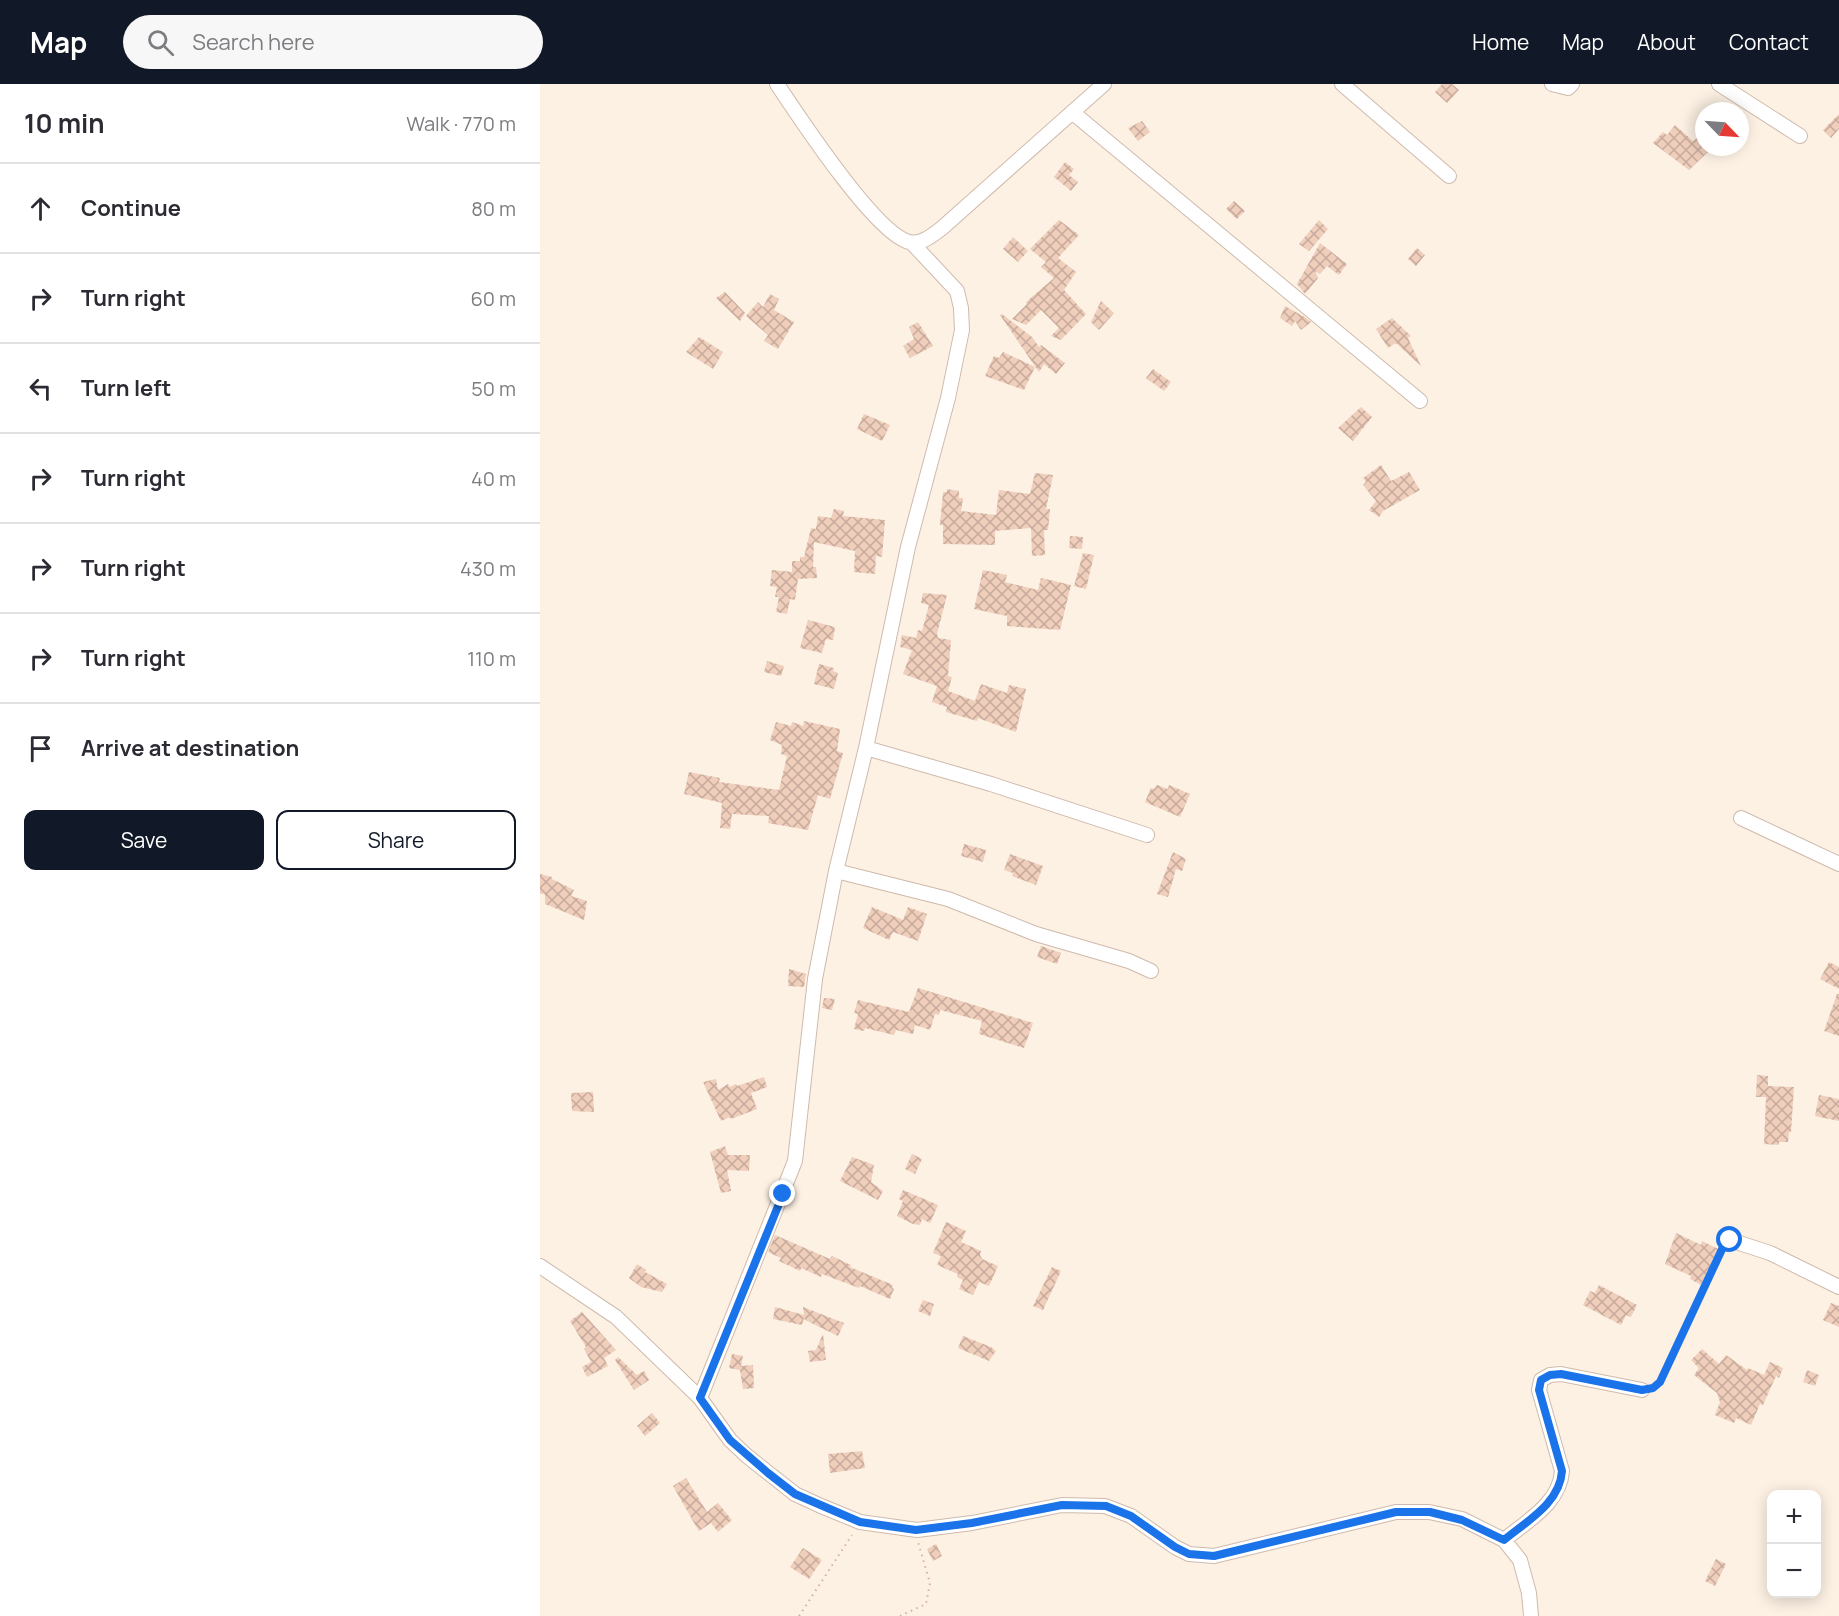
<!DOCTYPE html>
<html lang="en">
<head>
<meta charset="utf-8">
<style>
	:root { --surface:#fff; --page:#f7f7f7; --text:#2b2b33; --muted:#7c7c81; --line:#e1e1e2; --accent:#111827 }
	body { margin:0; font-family:Manrope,sans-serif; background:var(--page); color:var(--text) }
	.controls { position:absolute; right:18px; bottom:18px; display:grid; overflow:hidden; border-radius:12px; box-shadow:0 3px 15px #0003 }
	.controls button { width:54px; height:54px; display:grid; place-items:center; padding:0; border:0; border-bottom:2px solid var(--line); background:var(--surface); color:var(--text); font:30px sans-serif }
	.compass { position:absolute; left:1155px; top:18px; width:54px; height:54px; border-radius:50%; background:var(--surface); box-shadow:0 3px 15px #0003; rotate:115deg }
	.stop { position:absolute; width:18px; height:18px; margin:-14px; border:4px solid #1a73e8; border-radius:50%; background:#fff }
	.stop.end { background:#1a73e8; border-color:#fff; box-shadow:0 2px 6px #0008 }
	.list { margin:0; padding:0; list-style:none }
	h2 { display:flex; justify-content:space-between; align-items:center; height:78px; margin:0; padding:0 24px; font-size:26px }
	h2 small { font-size:20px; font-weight:400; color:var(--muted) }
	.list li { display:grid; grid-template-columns:39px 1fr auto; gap:18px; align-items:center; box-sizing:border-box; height:90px; padding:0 24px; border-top:2px solid var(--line) }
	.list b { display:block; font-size:22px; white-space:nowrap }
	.list em { font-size:20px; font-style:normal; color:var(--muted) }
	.actions { display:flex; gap:12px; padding:18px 24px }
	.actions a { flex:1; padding:14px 0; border:2px solid var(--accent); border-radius:12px; text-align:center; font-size:21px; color:var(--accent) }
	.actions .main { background:var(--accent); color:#fff }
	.icon { flex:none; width:33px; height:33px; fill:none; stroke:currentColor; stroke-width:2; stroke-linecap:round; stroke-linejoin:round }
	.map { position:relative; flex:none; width:1299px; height:1532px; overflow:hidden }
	header { display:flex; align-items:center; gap:36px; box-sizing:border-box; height:84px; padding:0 30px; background:var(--accent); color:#fff }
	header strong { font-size:28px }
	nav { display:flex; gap:33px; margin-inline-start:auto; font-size:21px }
	.search { width:420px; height:54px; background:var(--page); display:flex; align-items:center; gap:15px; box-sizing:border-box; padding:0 21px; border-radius:33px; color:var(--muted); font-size:22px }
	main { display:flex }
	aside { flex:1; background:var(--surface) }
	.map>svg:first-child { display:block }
</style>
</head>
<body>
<header>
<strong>Map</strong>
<div class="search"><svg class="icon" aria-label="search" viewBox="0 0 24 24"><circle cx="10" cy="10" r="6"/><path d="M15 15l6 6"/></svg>Search here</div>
<nav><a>Home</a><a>Map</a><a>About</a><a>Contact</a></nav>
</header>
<main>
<aside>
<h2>10 min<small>Walk · 770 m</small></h2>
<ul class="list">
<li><svg class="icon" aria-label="ahead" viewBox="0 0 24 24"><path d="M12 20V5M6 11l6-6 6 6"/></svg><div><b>Continue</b></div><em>80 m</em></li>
<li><svg class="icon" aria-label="right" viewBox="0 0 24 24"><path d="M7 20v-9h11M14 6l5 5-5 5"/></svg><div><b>Turn right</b></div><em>60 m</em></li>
<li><svg class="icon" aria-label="left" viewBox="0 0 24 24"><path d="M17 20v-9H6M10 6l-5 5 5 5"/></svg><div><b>Turn left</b></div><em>50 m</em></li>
<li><svg class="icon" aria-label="right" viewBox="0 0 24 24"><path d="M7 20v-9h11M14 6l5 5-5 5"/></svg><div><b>Turn right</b></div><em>40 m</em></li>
<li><svg class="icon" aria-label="right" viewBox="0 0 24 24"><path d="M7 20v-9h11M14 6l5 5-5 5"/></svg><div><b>Turn right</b></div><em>430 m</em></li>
<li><svg class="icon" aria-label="right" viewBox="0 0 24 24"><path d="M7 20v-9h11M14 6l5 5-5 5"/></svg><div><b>Turn right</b></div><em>110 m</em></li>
<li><svg class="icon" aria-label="arrive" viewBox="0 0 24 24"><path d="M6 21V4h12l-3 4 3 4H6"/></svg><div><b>Arrive at destination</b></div></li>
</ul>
<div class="actions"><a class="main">Save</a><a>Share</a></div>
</aside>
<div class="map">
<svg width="1299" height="1532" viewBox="0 0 1299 1532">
	<defs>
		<pattern id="building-cross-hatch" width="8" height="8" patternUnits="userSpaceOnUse" patternTransform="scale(1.5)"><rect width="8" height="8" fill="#f0cebc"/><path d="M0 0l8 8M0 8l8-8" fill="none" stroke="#c7aa9b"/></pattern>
	</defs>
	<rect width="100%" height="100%" fill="#fcf1e3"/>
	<path fill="url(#building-cross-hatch)" d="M 902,0 L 912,0 L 919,6 L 907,19 L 895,8 Z
		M 1299,30 L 1299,45 L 1291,54 L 1283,46 Z
		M 602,37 L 610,48 L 598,57 L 588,44 Z
		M 1135,41 L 1153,57 L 1157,54 L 1168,68 L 1149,86 L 1113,59 L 1123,48 L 1127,51 Z
		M 525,78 L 534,85 L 529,91 L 538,98 L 531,107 L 514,93 Z
		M 694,117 L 705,127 L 697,135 L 686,125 Z
		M 519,136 L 539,151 L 518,174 L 536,188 L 524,206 L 546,230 L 521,256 L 511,252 L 519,244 L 501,226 L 486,241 L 472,235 L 487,220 L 486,218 L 514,194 L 501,183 L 506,178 L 490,165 Z
		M 779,136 L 788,145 L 769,167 L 759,160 Z
		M 473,153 L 488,167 L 478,178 L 463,165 Z
		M 780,159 L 807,180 L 799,191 L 787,182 L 780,190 L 775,187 L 778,194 L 765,210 L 757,200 Z
		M 877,164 L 885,171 L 876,182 L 868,175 Z
		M 185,208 L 205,229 L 200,237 L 176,214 Z
		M 230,210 L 239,215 L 234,226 L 254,238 L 238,265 L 224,257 L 228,251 L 206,232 L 218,218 L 223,223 Z
		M 561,217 L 574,229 L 559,246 L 551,238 Z
		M 745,222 L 766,234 L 771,238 L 761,246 L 755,237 L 752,242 L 740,234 Z
		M 462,230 L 492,253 L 499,263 L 501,261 L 525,279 L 516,290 L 504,280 L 499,288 L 460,231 Z
		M 852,234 L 871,252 L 868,254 L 881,282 L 856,259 L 848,264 L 836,245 Z
		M 378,238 L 393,262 L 370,274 L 363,262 L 374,255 L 369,243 Z
		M 159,253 L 183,268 L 173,285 L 146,268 Z
		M 463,268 L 495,283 L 484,306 L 445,292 L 454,272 L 459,274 Z
		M 613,285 L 631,298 L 624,307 L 606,294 Z
		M 821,323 L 832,333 L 813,357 L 798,344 Z
		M 324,330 L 350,341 L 342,357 L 317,345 Z
		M 841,381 L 851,397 L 869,388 L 880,406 L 843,427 L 839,433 L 829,426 L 836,417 L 823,401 L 826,398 L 823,394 Z
		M 495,389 L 513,391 L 506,425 L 510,425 L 508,446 L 504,446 L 505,471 L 492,472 L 491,444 L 455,447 L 455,461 L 403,460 L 403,441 L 400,441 L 403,408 L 407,408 L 407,405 L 419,407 L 419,414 L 423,414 L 421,427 L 456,431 L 459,406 L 490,410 Z
		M 294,425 L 304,427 L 303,432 L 345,436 L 342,473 L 336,472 L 335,490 L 314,488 L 315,467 L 274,458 L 273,483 L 276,483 L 277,494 L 258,495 L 255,516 L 250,515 L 247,530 L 236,528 L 239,513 L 235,513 L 237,503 L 230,502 L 232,486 L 252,488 L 252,477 L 260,477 L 260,473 L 264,473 L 271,444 L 276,445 L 278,432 L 291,434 Z
		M 530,452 L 543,453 L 542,465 L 529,464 Z
		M 543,469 L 554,471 L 546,505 L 534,502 Z
		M 443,486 L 467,491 L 465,498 L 498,506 L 501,494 L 531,501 L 520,546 L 467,542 L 467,532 L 434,525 Z
		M 383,509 L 407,511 L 397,550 L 398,554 L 411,556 L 408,592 L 412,593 L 408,607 L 435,617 L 441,600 L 467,609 L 469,601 L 486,605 L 476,648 L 438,634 L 437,637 L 406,628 L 407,623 L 392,618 L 397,602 L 363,590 L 372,566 L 360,563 L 362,551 L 376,554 L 378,546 L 382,547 L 389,521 L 381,519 Z
		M 268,536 L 295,543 L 293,556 L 286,555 L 282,569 L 260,564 Z
		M 227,577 L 244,582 L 241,592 L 224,588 Z
		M 279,580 L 294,584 L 293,587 L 298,589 L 294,605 L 274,600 Z
		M 264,637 L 300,645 L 297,667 L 303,669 L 290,715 L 278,711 L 268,746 L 228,739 L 229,732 L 192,730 L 190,745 L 180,744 L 182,719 L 144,710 L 149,688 L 180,694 L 179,698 L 239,706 L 247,672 L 241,670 L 242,661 L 230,656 L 236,638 L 251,642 L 252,638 L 263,642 Z
		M 617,701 L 628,705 L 629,701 L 650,710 L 640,733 L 605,718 L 611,704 L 614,705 Z
		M 424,760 L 446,766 L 443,778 L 421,772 Z
		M 633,768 L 646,775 L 642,787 L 636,785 L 628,813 L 617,810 Z
		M 470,770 L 503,782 L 496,801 L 472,792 L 473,789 L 464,786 Z
		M 0,790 L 12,793 L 12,795 L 34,806 L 31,812 L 47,817 L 44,836 L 5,820 L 5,810 L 0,810 Z
		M 332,823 L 363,836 L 368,823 L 387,830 L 378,857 L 353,848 L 349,856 L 323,844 Z
		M 501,862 L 521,869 L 517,880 L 497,873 Z
		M 1289,878 L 1299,883 L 1299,905 L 1280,895 Z
		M 249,885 L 266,890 L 264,903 L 248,902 Z
		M 378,904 L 493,939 L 484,964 L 439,950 L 442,937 L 400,926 L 399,931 L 395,930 L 390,946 L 375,941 L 373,950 L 356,946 L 354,951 L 325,944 L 324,947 L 314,945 L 318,930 L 314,929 L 318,916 L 369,928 Z
		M 1297,910 L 1299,910 L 1299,952 L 1284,947 Z
		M 284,914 L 295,915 L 292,926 L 282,924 Z
		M 1217,991 L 1228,992 L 1228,1002 L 1254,1003 L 1251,1048 L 1249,1048 L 1248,1058 L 1239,1058 L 1239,1061 L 1224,1060 L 1226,1013 L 1216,1013 Z
		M 224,993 L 227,1003 L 211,1009 L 217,1025 L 191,1035 L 190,1033 L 181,1037 L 163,998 L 176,995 L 178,1006 L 188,1000 L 190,1003 L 196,1000 L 197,1002 Z
		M 53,1008 L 54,1028 L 32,1027 L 31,1009 Z
		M 1279,1011 L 1299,1015 L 1299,1037 L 1275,1032 Z
		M 185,1062 L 188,1071 L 210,1071 L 209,1087 L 187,1086 L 191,1107 L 181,1109 L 170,1068 Z
		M 372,1070 L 382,1075 L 375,1090 L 365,1085 Z
		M 312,1073 L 334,1081 L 331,1098 L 343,1107 L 338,1116 L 300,1097 Z
		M 363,1106 L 398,1121 L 390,1139 L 382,1135 L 380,1141 L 373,1140 L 357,1132 L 363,1117 L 359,1115 Z
		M 406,1138 L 426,1147 L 421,1158 L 441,1167 L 440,1171 L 442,1175 L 458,1182 L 449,1202 L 439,1198 L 433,1211 L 419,1205 L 423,1196 L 417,1193 L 418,1190 L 397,1181 L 401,1172 L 393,1169 Z
		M 1136,1149 L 1161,1161 L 1162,1157 L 1178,1165 L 1161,1201 L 1150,1195 L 1151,1192 L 1125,1180 Z
		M 235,1151 L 290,1175 L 292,1172 L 311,1181 L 310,1183 L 353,1201 L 352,1204 L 354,1205 L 350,1215 L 320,1202 L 319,1204 L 282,1190 L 281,1193 L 261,1184 L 260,1187 L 239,1177 L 241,1174 L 228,1168 Z
		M 97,1180 L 106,1186 L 105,1188 L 127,1200 L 122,1208 L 101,1203 L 89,1194 Z
		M 512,1183 L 521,1187 L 503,1226 L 493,1222 Z
		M 1059,1201 L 1097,1221 L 1091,1233 L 1086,1231 L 1081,1241 L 1043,1221 L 1050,1207 L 1055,1209 Z
		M 383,1216 L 394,1220 L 390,1232 L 378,1227 Z
		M 1291,1219 L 1299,1222 L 1299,1243 L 1283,1236 Z
		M 235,1223 L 264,1231 L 263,1223 L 304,1239 L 298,1252 L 265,1236 L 264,1234 L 262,1241 L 233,1235 Z
		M 42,1228 L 76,1266 L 64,1274 L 68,1282 L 47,1293 L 42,1283 L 51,1278 L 44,1265 L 46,1263 L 30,1237 Z
		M 283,1250 L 286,1276 L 270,1278 L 268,1267 L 276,1266 Z
		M 423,1252 L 451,1263 L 456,1267 L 449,1277 L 418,1264 Z
		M 1162,1265 L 1179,1280 L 1186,1271 L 1207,1286 L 1208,1284 L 1224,1291 L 1230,1278 L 1243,1284 L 1239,1294 L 1236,1292 L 1223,1321 L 1220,1320 L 1211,1341 L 1196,1334 L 1194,1339 L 1175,1331 L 1180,1318 L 1177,1309 L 1154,1291 L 1159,1284 L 1151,1276 Z
		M 192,1270 L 203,1272 L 201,1282 L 213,1281 L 214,1304 L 203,1305 L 200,1286 L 189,1284 Z
		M 78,1273 L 97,1291 L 104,1287 L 109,1296 L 94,1306 L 75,1276 Z
		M 1267,1286 L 1279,1291 L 1275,1302 L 1263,1298 Z
		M 112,1329 L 120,1339 L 105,1352 L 97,1342 Z
		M 322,1367 L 325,1384 L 290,1389 L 288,1370 Z
		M 146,1394 L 167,1428 L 178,1419 L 192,1436 L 178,1448 L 171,1439 L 159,1447 L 153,1437 L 133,1402 Z
		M 396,1460 L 402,1472 L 393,1477 L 387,1465 Z
		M 263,1464 L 282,1476 L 269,1495 L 250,1483 Z
		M 1176,1475 L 1186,1480 L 1175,1502 L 1165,1497 Z"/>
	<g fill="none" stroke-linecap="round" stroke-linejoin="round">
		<g stroke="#cfbaad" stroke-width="16">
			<path id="minor" d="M 237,0 C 259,33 335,149 369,158 C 381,161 393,151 402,144 L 564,0
				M 802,0 L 909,92
				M 1012,0 L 1028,4 L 1032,0
				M 1179,0 L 1260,52
				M 532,28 L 880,317
				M 326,664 L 451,700 L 607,751
				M 1201,734 L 1299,780
				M 296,787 L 408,815 L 496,850 L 589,877 L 611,887
				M 1190,1156 L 1230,1169 L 1299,1203
				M 0,1182 L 76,1233 L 160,1314 L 190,1356 L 207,1372 L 255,1410 L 281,1422 L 320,1438 L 377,1446 L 432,1439 L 522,1421 L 565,1422 L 591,1432 L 635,1463 L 649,1470 L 674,1472 L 856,1428 L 889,1428 L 922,1435 L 964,1456 L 980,1476 L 989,1509 L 991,1532
				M 160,1314 L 255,1077 L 275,895 L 296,787 L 326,664 L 368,463 L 408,314 L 422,246 L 421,224 L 417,207 L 372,159
				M 964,1456 C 987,1437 1020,1419 1022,1387 L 999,1306 L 1001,1296 L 1010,1291 L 1021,1290 L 1102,1306"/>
		</g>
		<path stroke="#d5b19f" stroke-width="2" stroke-dasharray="1.5 4.5" stroke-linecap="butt" d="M 1115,1302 L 1120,1298 L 1181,1167
			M 259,1532 L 312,1451
			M 360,1532 L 386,1520 L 390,1499 L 378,1458"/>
		<use href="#minor" stroke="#fff" stroke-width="14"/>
	</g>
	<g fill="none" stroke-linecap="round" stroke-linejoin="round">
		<path stroke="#1a73e8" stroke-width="8" d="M 243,1110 L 160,1314 L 190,1356 L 228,1389 L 255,1410 L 320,1438 L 376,1446 L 432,1439 L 522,1421 L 566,1422 L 591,1432 L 635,1463 L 649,1470 L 674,1472 L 856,1428 L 890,1428 L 922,1436 L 964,1456 C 987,1437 1020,1419 1022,1387 L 999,1306 L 1001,1296 L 1010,1291 L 1021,1290 L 1102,1306 L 1113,1304 L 1120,1298 L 1184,1161 L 1190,1156"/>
	</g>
</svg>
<div class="controls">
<button>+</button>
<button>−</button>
</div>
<svg class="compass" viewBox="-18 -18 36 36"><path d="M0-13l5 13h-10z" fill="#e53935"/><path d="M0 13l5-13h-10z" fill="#7c7c81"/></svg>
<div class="stop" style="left:1190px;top:1156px"></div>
<div class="stop end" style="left:243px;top:1110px"></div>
</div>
</main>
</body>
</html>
